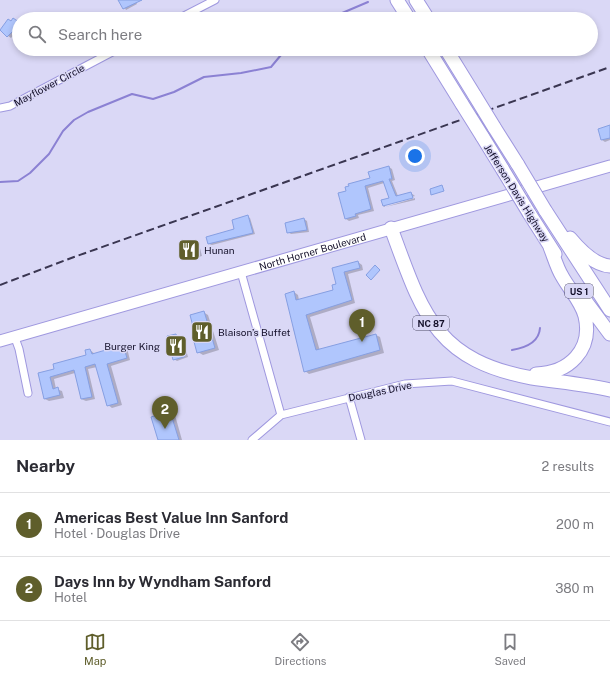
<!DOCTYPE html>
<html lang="en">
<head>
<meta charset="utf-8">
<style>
	:root { --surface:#fff; --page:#f2f2f3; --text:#2b2b33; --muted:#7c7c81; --line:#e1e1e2; --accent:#5f5e2b }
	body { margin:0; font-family:"Public Sans",sans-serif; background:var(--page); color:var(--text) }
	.you { position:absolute; left:415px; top:156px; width:14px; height:14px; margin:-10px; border:3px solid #fff; border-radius:50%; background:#1a73e8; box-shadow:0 0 0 6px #1a73e833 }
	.badge { display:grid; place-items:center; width:26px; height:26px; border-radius:50%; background:var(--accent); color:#fff; font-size:13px; font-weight:700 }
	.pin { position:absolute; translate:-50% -33px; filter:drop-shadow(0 1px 2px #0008) }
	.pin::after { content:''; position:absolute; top:21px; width:14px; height:12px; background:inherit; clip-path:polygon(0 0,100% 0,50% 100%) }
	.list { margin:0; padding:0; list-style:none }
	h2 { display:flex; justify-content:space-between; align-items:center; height:52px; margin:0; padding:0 16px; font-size:17px }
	h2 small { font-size:13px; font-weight:400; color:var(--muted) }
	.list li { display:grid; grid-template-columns:26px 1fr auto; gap:12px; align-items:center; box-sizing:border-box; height:64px; padding:0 16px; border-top:1px solid var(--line) }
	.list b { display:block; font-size:15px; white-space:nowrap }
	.list p { margin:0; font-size:13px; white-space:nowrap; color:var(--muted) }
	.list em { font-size:13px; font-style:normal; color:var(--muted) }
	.icon { flex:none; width:22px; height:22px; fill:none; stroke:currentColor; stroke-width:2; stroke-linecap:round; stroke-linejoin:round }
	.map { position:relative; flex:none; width:610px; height:440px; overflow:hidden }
	.search { position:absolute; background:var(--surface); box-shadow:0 2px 6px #0003; left:12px; right:12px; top:12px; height:44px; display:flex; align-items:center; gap:10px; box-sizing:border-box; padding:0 14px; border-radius:22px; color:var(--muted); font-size:15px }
	.sheet { height:180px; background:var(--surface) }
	nav { display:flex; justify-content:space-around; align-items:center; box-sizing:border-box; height:56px; border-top:1px solid var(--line); background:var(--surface); font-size:11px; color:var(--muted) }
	nav a { display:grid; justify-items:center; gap:2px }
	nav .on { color:var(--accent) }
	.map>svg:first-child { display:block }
</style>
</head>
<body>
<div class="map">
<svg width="610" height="440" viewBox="0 0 610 440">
	<rect width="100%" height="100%" fill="#dad8f6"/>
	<path fill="#0003" d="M 121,0 L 135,0 L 137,4 L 126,10 Z
		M 8,20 L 19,23 L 19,29 L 11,38 L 1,31 Z
		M 610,127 L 610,140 L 605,142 L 602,140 Z
		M 389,167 L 392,169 L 395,180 L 392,181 L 398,196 L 411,193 L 415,196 L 385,205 L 385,207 L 383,206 L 390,198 L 384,183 L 368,188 L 374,211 L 358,215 L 359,218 L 349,221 L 346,219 L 347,192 Z
		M 415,198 L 415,200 L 385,207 Z
		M 248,217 L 250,218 L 255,234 L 212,245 L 209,244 L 236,230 Z
		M 304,219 L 307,221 L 309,232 L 291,234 L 288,232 Z
		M 195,242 L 199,244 L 202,256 L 188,260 L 184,258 Z
		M 358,262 L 362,265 L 363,270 L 348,274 L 355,303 L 310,317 L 320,351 L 376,335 L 380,337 L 384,353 L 309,374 L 305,371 L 293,328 L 295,327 L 294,292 L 298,295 L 299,300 L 334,290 L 337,285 L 333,269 Z
		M 203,312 L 208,315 L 219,350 L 203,355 L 198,352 Z
		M 176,335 L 180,337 L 181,344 L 185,346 L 188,357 L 177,361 L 174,359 Z
		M 123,346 L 127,348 L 130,360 L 111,366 L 122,405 L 112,408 L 108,405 L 97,367 L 88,369 L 95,399 L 86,401 L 81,399 L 75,373 L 54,379 L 56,389 L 62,391 L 64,398 L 49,401 L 45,399 L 39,374 L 55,370 L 87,355 L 90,350 L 95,354 Z
		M 170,413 L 175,415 L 182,440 L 159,440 Z"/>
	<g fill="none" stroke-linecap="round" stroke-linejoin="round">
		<path stroke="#8b81d3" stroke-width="2" d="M 328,19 L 368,2
			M 0,182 L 18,181 L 30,173 L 49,154 L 63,131 L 74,120 L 88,112 L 132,94 L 153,99 L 174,92 L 204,77 L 241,73 L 271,67 L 286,49
			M 512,350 C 524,348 539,343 540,328"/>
	</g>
	<path fill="#b0c6fd" stroke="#869fe2" d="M 118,0 L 142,0 L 123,9 Z
		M 13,18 L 19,22 L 19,25 L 7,37 L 0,30 L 8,19 L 11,21 Z
		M 610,125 L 610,138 L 601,140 L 598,129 Z
		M 389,166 L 392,179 L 389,179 L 396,196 L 411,192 L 413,198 L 383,206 L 381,200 L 389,198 L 383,181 L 365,186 L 371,209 L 355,214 L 356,216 L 345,219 L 338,193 L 346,191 L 345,187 L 349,186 L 348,184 L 370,178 L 368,172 Z
		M 442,185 L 444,191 L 431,195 L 430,189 Z
		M 248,215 L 253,233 L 208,244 L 206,237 L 234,229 L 232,220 Z
		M 304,218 L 307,230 L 287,233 L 285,223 Z
		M 195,241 L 199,254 L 183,259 L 180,245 Z
		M 358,261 L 360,268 L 344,272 L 352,300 L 306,315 L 316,350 L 376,334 L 380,350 L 304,372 L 285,294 L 294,291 L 296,300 L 333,290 L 332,285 L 336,284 L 332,268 Z
		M 375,265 L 380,270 L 371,280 L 366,275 Z
		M 204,311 L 215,348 L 197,353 L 193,338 L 196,338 L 190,315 Z
		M 176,334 L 179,344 L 182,343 L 185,355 L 184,357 L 173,360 L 167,336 Z
		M 123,345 L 127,358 L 107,364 L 118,403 L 107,406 L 95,364 L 85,367 L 92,397 L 81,399 L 74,370 L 50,377 L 53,389 L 58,387 L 60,395 L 44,399 L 38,373 L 54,369 L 53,364 L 86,355 L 85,350 L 90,349 L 92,354 Z
		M 170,411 L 179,440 L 158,440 L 151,417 Z"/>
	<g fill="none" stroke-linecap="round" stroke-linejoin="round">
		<g stroke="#9f98df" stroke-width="9">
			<path id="minor" d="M 178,19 L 215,0
				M 0,108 L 10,106 L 118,49
				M 241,272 L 281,415
				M 15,338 L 19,349 L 28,393
				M 349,397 L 361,440
				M 252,440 L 281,415 L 405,384 L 452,381 L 610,422"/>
		</g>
		<g stroke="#9f98df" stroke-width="13">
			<g id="primary">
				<path id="s1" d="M 0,341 L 610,166"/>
			</g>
		</g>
		<g stroke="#9f98df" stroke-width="15">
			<path id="motorway" d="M 397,0 L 409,19
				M 416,0 L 428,19
				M 428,49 L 462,104
				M 446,49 L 475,96
				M 494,127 L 518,165
				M 482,136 L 503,170
				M 545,210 L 610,310
				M 529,213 L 555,254
				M 391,228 C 422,312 434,360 532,378 C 558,382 584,384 610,390
				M 570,238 C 580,250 594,265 610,266
				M 584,299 L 610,334
				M 536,374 C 569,373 593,350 585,316 C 581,301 569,289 562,276 C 557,268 554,257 550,247"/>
		</g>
		<use href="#minor" stroke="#fff" stroke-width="7"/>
		<use href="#primary" stroke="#fff" stroke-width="11"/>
		<use href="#motorway" stroke="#fff" stroke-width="13"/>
		<path stroke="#3a3651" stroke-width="2" stroke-dasharray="8 4" stroke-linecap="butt" d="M 0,285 L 74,257 L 610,67"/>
		<g stroke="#9f98df" stroke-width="15" stroke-linecap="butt">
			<path id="motorway-bridge" d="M 475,96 L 494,127
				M 462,104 L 482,136
				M 518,165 L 545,210
				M 503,170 L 529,213"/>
		</g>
		<use href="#motorway-bridge" stroke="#fff" stroke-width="13"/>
	</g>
	<defs>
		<g id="restaurant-square" transform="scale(1.15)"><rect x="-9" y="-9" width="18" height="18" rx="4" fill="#5f5e2b" stroke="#dad8f6"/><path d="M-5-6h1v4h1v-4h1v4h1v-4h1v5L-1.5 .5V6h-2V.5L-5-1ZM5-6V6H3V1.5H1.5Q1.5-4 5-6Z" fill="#fff"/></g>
	</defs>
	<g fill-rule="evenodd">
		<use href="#restaurant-square" x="189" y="250"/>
		<use href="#restaurant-square" x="202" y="332"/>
		<use href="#restaurant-square" x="176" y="346"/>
	</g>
	<g text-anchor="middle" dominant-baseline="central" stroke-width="3" stroke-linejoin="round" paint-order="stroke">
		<g fill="#dad8f6" stroke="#4f4c67" stroke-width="1">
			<rect x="565" y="284" width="28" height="14" rx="3"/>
			<rect x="413" y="316" width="36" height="14" rx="3"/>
		</g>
		<g font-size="9" font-weight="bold" fill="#14102a">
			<text x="579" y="291">US 1</text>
			<text x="431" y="323">NC 87</text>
		</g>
		<g font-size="10" fill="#14102a" stroke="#dad8f6">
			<text transform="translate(49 85) rotate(-28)">Mayflower Circle</text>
			<text transform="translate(517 193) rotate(58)">Jefferson Davis Highway</text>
			<text stroke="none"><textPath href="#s1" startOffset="325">North Horner Boulevard</textPath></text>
			<text transform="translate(380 391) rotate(-12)">Douglas Drive</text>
		</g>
		<g font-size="10" fill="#14102a" stroke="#dad8f6" text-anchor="start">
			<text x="204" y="250">Hunan</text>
			<text x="218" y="332">Blaison’s Buffet</text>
			<text x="160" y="346" text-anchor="end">Burger King</text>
		</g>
	</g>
</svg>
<div class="you"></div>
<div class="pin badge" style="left:362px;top:342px">1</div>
<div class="pin badge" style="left:165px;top:429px">2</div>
<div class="search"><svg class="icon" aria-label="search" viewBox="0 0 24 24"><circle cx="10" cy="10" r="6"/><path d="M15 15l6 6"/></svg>Search here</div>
</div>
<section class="sheet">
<h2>Nearby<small>2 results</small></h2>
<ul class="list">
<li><span class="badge">1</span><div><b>Americas Best Value Inn Sanford</b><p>Hotel · Douglas Drive</p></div><em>200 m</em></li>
<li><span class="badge">2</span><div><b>Days Inn by Wyndham Sanford</b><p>Hotel</p></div><em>380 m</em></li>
</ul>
</section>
<nav>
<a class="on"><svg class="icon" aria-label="map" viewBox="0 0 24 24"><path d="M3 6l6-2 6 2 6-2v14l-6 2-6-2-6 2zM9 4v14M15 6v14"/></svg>Map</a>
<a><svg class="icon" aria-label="directions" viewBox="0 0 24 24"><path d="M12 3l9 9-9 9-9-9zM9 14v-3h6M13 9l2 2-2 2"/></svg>Directions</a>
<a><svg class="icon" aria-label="saved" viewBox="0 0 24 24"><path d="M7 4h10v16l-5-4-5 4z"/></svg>Saved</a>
</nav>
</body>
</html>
